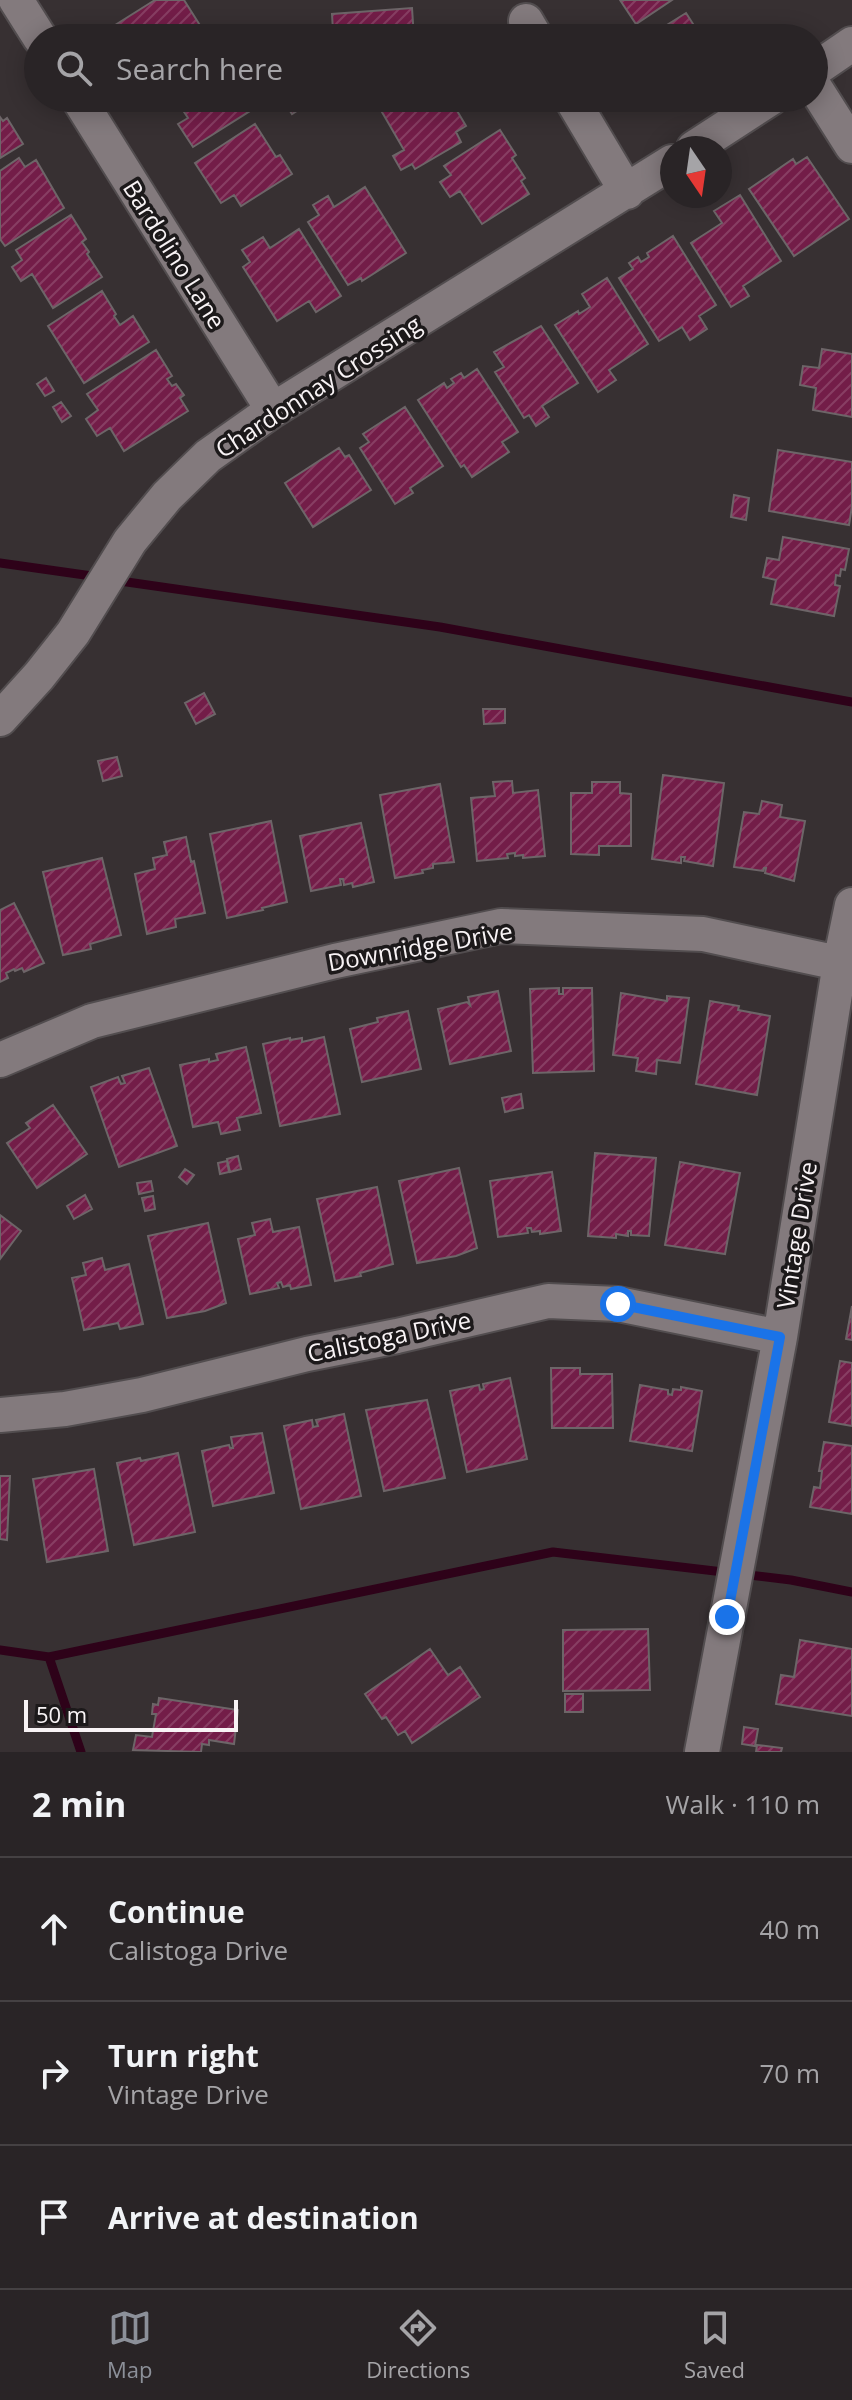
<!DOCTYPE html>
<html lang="en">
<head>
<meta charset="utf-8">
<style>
	:root { --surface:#292426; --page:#312c2e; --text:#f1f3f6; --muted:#a5a4a7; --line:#454143; --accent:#8c9099 }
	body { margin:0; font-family:"Open Sans",sans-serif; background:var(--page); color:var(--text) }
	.compass { position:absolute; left:660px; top:136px; width:72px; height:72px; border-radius:50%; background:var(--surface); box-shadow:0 4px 20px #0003; rotate:167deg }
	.scale { position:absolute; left:24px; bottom:20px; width:214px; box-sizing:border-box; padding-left:8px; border:4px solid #f8f3f5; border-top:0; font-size:22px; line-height:28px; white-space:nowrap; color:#f8f3f5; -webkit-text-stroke:6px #1c191a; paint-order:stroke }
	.stop { position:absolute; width:24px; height:24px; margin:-18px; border:6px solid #1a73e8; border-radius:50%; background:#fff }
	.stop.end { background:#1a73e8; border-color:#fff; box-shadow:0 2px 8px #0008 }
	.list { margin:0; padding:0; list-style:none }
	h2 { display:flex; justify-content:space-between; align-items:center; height:104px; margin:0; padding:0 32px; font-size:34px }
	h2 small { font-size:26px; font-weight:400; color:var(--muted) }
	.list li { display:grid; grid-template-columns:52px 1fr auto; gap:24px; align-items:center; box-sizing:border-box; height:144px; padding:0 32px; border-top:2px solid var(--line) }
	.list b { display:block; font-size:30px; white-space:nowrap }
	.list p { margin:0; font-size:26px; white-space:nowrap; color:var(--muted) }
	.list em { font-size:26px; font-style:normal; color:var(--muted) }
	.icon { flex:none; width:44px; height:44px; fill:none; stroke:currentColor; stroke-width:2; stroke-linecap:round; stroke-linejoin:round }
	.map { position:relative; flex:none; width:852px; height:1752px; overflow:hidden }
	.search { position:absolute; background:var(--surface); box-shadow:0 4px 20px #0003; left:24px; right:24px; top:24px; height:88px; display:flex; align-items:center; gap:20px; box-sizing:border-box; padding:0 28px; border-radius:44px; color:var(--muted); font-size:30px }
	.sheet { height:536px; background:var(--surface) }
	nav { display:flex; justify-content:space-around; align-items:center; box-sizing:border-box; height:112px; border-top:2px solid var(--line); background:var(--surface); font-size:22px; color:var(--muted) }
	nav a { display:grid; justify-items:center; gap:4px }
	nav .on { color:var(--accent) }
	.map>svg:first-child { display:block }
</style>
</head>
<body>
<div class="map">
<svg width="852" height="1752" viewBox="0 0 852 1752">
	<defs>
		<pattern id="building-hatch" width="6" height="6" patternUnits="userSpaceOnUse" patternTransform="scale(2)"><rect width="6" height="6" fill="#731d48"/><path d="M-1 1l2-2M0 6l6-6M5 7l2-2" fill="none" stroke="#883e63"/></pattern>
	</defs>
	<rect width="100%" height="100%" fill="#373032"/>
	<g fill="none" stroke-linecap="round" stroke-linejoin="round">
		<path stroke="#2e0219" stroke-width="9" d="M 0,563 L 99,577
			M 113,580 L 440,627 L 852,702
			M 0,1650 L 49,1657 L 553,1552 L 791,1580 L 852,1592
			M 49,1657 L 81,1752"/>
	</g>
	<path fill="url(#building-hatch)" stroke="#6d6568" stroke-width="2" d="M 155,0 L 184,0 L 208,38 L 119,38 L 112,27 Z
		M 620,0 L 672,0 L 636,24 Z
		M 412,8 L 414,38 L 317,38 L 317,32 L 333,31 L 332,14 Z
		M 686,13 L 702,38 L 646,38 Z
		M 175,98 L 253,98 L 258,106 L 193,147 L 178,124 L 188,118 Z
		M 287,98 L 310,98 L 312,101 L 292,114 L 283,100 Z
		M 406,98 L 454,98 L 456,101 L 453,104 L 466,126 L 456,132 L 461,142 L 415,169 L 412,164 L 401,170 L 393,156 L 404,150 L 382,112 Z
		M 655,98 L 678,98 L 662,108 Z
		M 0,117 L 3,121 L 7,118 L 23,144 L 0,158 Z
		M 255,124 L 276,157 L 280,155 L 292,174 L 241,206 L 234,195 L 221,203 L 195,163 Z
		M 500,130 L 516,155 L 512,158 L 525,178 L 521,181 L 529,194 L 482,224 L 460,191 L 450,197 L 440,182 L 451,175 L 444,166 Z
		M 807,157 L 849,219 L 794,256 L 749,189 L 793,159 L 796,164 Z
		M 19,158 L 25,167 L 36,160 L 64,208 L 5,246 L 0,239 L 0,171 Z
		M 365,187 L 406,253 L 362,281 L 361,278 L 348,285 L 308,222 L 319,215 L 313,205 L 328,196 L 334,207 Z
		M 740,195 L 781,261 L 743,286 L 749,296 L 731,307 L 691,243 L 722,223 L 714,211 Z
		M 71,215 L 86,239 L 82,242 L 89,252 L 87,254 L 102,277 L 53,308 L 32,274 L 21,281 L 12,267 L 22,260 L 16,250 Z
		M 299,229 L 341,296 L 316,312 L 309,301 L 277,321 L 243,267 L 250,262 L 242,250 L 263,237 L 270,248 Z
		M 673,236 L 716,305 L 699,316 L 707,329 L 690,340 L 682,327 L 659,341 L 619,278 L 633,269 L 629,263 L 638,257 L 641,262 L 649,257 L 647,253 Z
		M 607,278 L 648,344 L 609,370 L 616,380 L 598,392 L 555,325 L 578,311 L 579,314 L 590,307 L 582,294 Z
		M 102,291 L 116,314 L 114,316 L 120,325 L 133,316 L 149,342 L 84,383 L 48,326 Z
		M 541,326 L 578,383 L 542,406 L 549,417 L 536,426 L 529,415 L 524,418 L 495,372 L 504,367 L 494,352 Z
		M 822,349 L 852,354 L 852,417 L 813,410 L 816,388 L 800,385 L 803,366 L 819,368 Z
		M 156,350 L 172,376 L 167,379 L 172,386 L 176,384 L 184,395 L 180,398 L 188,411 L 124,451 L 110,428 L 97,436 L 86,419 L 98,410 L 87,394 Z
		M 477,369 L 518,432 L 502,442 L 509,452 L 472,477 L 464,465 L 461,467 L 418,400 L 444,383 L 447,388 L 454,383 L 451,379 L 461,373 L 464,378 Z
		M 46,378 L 54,391 L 45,396 L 37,384 Z
		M 61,402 L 71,416 L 62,422 L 53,407 Z
		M 405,407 L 443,466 L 410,488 L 413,493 L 395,504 L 360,448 L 369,442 L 363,434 Z
		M 339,448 L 345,457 L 349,455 L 371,490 L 313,527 L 285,483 Z
		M 778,450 L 852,462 L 852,506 L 849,525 L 769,511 Z
		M 734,495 L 749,498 L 746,520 L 731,517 Z
		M 783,537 L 849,549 L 845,570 L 841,569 L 840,576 L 836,575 L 835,585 L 840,586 L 834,616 L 771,604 L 776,580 L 763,577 L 767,558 L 779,560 Z
		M 204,693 L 215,714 L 196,724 L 185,703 Z
		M 483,709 L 505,709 L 505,723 L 484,724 Z
		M 117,757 L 122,776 L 103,781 L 98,761 Z
		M 663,775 L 724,783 L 713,866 L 684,861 L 685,857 L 681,857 L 681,863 L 652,859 Z
		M 512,781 L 513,793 L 538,790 L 545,856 L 523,858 L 523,855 L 515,856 L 515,853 L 507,854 L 508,858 L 477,861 L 471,798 L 495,796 L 493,782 Z
		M 592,782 L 620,782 L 620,793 L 631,794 L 631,846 L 599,846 L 599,855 L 571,854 L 571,793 L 592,793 Z
		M 440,784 L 454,862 L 433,864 L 433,868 L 422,870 L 423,873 L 395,878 L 380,795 Z
		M 762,801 L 782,805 L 780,817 L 805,821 L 794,881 L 765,873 L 766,868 L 764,868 L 763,871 L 734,867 L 744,812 L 759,814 Z
		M 271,821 L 287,902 L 262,908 L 263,910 L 227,918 L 210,834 Z
		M 361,823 L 374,882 L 353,887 L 352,883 L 344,885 L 343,879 L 340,879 L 341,885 L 311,891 L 300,836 Z
		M 186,837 L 191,862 L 194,861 L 205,913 L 175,919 L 176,927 L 147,934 L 135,874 L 155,869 L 153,858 L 167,855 L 164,842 Z
		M 102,858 L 121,935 L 90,944 L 91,949 L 63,955 L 43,872 Z
		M 14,903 L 44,963 L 24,972 L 22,968 L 15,971 L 14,969 L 6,973 L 8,978 L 0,982 L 0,910 Z
		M 559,988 L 559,994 L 563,994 L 563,988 L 592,988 L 594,1071 L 533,1073 L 530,989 Z
		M 498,991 L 511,1051 L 450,1064 L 438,1009 L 467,1002 L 470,1005 L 468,997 Z
		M 621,993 L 667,1001 L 667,996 L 689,998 L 680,1063 L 657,1060 L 656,1074 L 636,1071 L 638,1058 L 613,1055 Z
		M 710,1001 L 739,1006 L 738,1010 L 770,1016 L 757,1095 L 696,1084 Z
		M 408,1011 L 421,1069 L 362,1082 L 350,1029 L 378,1022 L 377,1018 Z
		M 324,1037 L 340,1114 L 280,1126 L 263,1044 L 290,1038 L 290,1040 L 302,1038 L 302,1042 Z
		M 246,1047 L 261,1113 L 237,1118 L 240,1130 L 221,1134 L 218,1122 L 193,1127 L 180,1065 L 209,1059 L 209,1062 L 218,1060 L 216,1054 Z
		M 149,1068 L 177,1146 L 119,1167 L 91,1087 L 118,1077 L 121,1084 L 125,1083 L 122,1076 Z
		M 521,1094 L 523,1108 L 505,1112 L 502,1098 Z
		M 53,1105 L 87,1154 L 37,1188 L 7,1143 L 30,1128 L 26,1123 Z
		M 595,1153 L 656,1158 L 649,1236 L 631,1235 L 631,1231 L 628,1231 L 628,1236 L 616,1234 L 616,1238 L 588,1236 Z
		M 238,1156 L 241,1169 L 230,1172 L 227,1159 Z
		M 227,1161 L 229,1172 L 220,1174 L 218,1163 Z
		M 680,1162 L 740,1173 L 725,1254 L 665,1245 Z
		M 459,1168 L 477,1248 L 456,1256 L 417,1263 L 399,1181 Z
		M 185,1169 L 194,1175 L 187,1184 L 179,1177 Z
		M 552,1172 L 561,1231 L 540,1234 L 540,1231 L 532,1232 L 531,1228 L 527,1228 L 528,1233 L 498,1237 L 490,1181 Z
		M 151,1181 L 153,1191 L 139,1194 L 137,1183 Z
		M 377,1187 L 393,1264 L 360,1273 L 361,1276 L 335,1281 L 317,1199 Z
		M 85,1195 L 92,1209 L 74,1219 L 67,1206 Z
		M 153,1196 L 155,1209 L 145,1211 L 142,1198 Z
		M 0,1215 L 21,1231 L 0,1259 Z
		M 270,1219 L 273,1232 L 299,1227 L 311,1285 L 291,1289 L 290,1285 L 283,1287 L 281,1282 L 277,1283 L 279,1288 L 250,1294 L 238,1239 L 255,1235 L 252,1223 Z
		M 208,1223 L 226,1303 L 205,1311 L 167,1318 L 148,1236 Z
		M 102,1258 L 105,1270 L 129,1264 L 143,1324 L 120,1329 L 118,1323 L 84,1330 L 72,1278 L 86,1275 L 83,1263 Z
		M 852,1306 L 852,1340 L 846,1339 Z
		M 840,1361 L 852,1363 L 852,1426 L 829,1422 Z
		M 551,1368 L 580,1368 L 580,1374 L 612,1374 L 613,1428 L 552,1428 Z
		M 510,1378 L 527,1459 L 467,1472 L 450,1391 L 479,1385 L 480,1390 L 484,1389 L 483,1384 Z
		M 640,1385 L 668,1390 L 668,1394 L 672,1395 L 673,1389 L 681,1390 L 681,1387 L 702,1391 L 692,1451 L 630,1441 Z
		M 427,1400 L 445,1478 L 384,1491 L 366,1410 Z
		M 344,1414 L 361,1496 L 301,1509 L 284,1426 L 312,1420 L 313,1427 L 318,1426 L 316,1420 Z
		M 262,1433 L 274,1493 L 213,1506 L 202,1451 L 229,1445 L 230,1448 L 233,1448 L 231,1437 Z
		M 824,1442 L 852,1446 L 852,1514 L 810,1507 L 814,1487 L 820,1488 L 822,1471 L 819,1471 Z
		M 178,1453 L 195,1532 L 134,1545 L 117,1463 L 140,1458 L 141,1461 Z
		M 94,1469 L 108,1551 L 47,1562 L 33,1479 Z
		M 0,1476 L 10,1476 L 7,1540 L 0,1539 Z
		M 648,1629 L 650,1690 L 563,1691 L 563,1630 Z
		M 800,1640 L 852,1649 L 852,1716 L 776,1704 L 781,1675 L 794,1677 Z
		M 430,1649 L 448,1675 L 460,1667 L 480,1697 L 412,1743 L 405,1731 L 398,1735 L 386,1717 L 382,1719 L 365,1694 Z
		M 565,1694 L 583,1694 L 583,1712 L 565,1712 Z
		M 159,1698 L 238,1710 L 234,1744 L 209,1740 L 209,1745 L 202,1744 L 201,1752 L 133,1750 L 136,1735 L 152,1737 L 156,1714 L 152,1714 L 153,1704 L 158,1705 Z
		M 744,1727 L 758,1729 L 755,1746 L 742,1744 Z
		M 757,1745 L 782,1748 L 781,1752 L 756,1752 Z"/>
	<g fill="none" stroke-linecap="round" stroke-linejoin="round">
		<g stroke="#524d4f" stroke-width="38">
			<path id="street" d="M 16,0 L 40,38
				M 526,21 L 536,38
				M 814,70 L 852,44
				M 814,86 L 852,146
				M 78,98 L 273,410
				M 571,98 L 627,192
				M 694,148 L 771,98
				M 0,719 L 39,676 L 73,633 L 130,541 L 167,496 L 208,456 L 273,410 L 672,162
				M 0,1060 L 92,1021 L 335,961 L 501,926 L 703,934 L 852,966
				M 0,1415 L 65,1409 L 142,1395 L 307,1354 L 397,1336 L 548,1301 L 618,1304 L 780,1337
				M 702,1752 L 780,1337 L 840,963 L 852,905"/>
		</g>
		<use href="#street" stroke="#837a7d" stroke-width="34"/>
	</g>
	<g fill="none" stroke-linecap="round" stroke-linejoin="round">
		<path stroke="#1a73e8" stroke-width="10" d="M 618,1304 L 780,1337 L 727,1617"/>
	</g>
	<g text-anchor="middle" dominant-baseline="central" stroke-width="7" stroke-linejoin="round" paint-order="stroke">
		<g font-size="24" fill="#f8f3f5" stroke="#1c191a">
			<text transform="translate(175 254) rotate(58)">Bardolino Lane</text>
			<text transform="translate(318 386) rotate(-33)">Chardonnay Crossing</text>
			<text transform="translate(420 946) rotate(-10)">Downridge Drive</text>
			<text transform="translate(796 1235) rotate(-81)">Vintage Drive</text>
			<text transform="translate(389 1336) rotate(-12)">Calistoga Drive</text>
		</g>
	</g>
</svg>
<svg class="compass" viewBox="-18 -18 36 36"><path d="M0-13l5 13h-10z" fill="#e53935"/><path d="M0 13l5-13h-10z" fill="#a5a4a7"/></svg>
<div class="scale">50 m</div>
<div class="stop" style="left:618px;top:1304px"></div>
<div class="stop end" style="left:727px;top:1617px"></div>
<div class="search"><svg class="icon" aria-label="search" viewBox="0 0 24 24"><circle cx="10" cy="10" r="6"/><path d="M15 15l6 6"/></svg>Search here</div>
</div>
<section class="sheet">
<h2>2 min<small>Walk · 110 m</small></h2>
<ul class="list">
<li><svg class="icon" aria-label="ahead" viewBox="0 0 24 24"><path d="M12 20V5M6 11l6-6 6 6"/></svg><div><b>Continue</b><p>Calistoga Drive</p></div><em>40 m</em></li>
<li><svg class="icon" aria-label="right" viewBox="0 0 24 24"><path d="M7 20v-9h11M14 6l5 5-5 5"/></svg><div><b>Turn right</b><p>Vintage Drive</p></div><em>70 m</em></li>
<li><svg class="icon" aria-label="arrive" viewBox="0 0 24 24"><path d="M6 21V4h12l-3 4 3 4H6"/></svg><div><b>Arrive at destination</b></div></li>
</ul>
</section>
<nav>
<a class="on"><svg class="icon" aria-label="map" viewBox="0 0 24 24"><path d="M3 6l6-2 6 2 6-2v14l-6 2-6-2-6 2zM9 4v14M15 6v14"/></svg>Map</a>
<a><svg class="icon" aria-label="directions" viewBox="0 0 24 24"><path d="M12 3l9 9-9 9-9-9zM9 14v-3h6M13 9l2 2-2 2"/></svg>Directions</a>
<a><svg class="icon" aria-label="saved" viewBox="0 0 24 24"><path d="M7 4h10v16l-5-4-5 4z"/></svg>Saved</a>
</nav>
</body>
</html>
